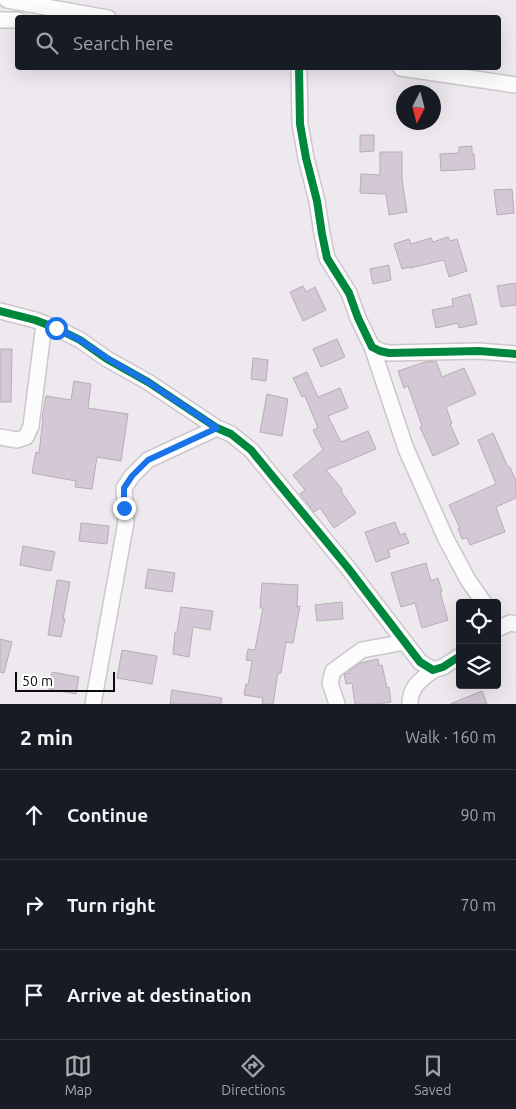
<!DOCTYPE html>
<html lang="en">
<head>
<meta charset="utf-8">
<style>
	:root { --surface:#171b24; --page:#242831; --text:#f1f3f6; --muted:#9ea1a6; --line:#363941; --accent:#aeaeb1 }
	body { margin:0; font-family:Ubuntu,sans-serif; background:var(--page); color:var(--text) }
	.controls { position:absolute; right:15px; bottom:15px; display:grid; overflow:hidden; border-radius:5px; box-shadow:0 5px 20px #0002 }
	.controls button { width:45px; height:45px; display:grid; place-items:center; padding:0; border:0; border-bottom:1px solid var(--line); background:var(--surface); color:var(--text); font:25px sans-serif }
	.compass { position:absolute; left:396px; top:85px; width:45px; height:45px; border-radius:50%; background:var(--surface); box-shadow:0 5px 20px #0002; rotate:186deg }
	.scale { position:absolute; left:15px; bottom:12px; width:100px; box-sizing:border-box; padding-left:5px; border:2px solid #0e0b0e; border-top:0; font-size:14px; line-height:18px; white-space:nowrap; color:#0e0b0e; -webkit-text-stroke:4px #fff; paint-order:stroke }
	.stop { position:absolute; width:15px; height:15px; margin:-11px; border:4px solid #1a73e8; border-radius:50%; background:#fff }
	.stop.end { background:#1a73e8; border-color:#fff; box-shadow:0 1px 5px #0008 }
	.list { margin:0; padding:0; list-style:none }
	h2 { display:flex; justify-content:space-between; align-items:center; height:65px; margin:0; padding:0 20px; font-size:21px }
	h2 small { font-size:16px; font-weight:400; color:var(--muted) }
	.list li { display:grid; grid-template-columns:32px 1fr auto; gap:15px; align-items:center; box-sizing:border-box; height:90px; padding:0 20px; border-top:1px solid var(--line) }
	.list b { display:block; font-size:19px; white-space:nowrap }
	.list em { font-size:16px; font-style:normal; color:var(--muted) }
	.icon { flex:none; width:28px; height:28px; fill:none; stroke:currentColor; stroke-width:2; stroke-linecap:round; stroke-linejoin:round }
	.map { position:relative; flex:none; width:516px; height:704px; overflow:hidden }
	.search { position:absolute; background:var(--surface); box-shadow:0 5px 20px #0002; left:15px; right:15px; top:15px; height:55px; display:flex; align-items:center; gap:12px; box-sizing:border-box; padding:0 18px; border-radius:5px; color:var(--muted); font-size:19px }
	.sheet { height:335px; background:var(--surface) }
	nav { display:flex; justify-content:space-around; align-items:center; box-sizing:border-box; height:70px; border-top:1px solid var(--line); background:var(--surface); font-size:14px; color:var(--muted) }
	nav a { display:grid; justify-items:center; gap:2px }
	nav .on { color:var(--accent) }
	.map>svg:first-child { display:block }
</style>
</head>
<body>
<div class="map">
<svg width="516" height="704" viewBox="0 0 516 704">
	<rect width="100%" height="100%" fill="#eee9ef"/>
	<path fill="#d4c7d6" stroke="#b3afb3" d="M 360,135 L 374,135 L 374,151 L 360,152 Z
		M 472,146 L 472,154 L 474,154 L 475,169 L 441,171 L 440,154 L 459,153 L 459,147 Z
		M 380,152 L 402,152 L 402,180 L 407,212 L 389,215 L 386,194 L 360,193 L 361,174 L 380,175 Z
		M 512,189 L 514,213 L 497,215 L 494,190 Z
		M 448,237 L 450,241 L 457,239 L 467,271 L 449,277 L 444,260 L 410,268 L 410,267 L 402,269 L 394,244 L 409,239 L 411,244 L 431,238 L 433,242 Z
		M 389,265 L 391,280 L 373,284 L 370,269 Z
		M 516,283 L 516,305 L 501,307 L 497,286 Z
		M 303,286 L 306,292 L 315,287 L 326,310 L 303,321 L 290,292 Z
		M 470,294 L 477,324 L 459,328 L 458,323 L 436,328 L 432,310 L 453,306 L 452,299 Z
		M 337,339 L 345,357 L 321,367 L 313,349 Z
		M 0,349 L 12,349 L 11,402 L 0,402 Z
		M 253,358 L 268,360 L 266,381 L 251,379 Z
		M 436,361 L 442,377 L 464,368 L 476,394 L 446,407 L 452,424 L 450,424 L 459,444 L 433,456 L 420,427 L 422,426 L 408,386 L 404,388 L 398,371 L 425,362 Z
		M 307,372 L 318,397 L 340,388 L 348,408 L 328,416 L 341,442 L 368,431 L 376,449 L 326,470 L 342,489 L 341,491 L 356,513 L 334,528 L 320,508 L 314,512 L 300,494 L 305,490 L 293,475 L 323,450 L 313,430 L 318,428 L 305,396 L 302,397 L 293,378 Z
		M 74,381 L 91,384 L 88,408 L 128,414 L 121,461 L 97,457 L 92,489 L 75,487 L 76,481 L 32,473 L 36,452 L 39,453 L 43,419 L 42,418 L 46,396 L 71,400 Z
		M 267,394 L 288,399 L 282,436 L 260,432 Z
		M 493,433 L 508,467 L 510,467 L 516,481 L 516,498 L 496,507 L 505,532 L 470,545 L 467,538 L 462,539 L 458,528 L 460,528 L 449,505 L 496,484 L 478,440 Z
		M 395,522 L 400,535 L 405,533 L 409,543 L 388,550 L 390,557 L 376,562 L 365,532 Z
		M 81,523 L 109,526 L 107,544 L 79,541 Z
		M 23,546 L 55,552 L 51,571 L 20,565 Z
		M 426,563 L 431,581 L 438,578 L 442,592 L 440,592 L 448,620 L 422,628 L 415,603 L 401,607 L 391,573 Z
		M 148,569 L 175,573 L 172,592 L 145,588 Z
		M 57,580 L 70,582 L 63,619 L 65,619 L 61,637 L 48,635 Z
		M 262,583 L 298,585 L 297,607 L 300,606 L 293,643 L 286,642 L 281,673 L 278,673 L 273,704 L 262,704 L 263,698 L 244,695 L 246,684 L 248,685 L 252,661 L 246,660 L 248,649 L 255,650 L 263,608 L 260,608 Z
		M 342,602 L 343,619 L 317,621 L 315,605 Z
		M 181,607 L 213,611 L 210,630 L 193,627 L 189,657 L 173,654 L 175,632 L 177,632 Z
		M 0,639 L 12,642 L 4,673 L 0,672 Z
		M 122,650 L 157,656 L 152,684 L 117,678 Z
		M 378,659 L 379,666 L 382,665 L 387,688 L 389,687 L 391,702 L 379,704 L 355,704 L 352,683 L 346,684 L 344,674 L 349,673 L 349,671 L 360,663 Z
		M 52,672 L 79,677 L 76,694 L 49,689 Z
		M 172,690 L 222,698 L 221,704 L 170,704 Z
		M 482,691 L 487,704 L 450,704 Z"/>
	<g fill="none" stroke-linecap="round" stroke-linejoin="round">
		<g stroke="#cbc7cb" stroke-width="18">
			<path id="street" d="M 7,0 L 108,18
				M 0,20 L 18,20
				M 299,68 L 300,124 L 306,158 L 317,201 L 322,234 L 327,258 L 349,293 L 358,318 L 372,347 L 380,351 L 389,353 L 479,351 L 516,354
				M 401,68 L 516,85
				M 0,311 L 35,320 L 56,328 L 80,340 L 107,359 L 148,382 L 217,428 L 231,434 L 251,450 L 348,568 L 420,662 L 433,670 L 443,667 L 460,656
				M 372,347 L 406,449 L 446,539 L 468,580 L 484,603
				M 0,437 L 17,440 L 26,437 L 31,426 L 44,324
				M 497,629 L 510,623 L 516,624
				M 93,704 L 126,522 L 124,488 L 132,476 L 148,460 L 217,428
				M 337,704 L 330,683 L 333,671 L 362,650 L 405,642
				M 410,704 C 410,686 420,681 433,670"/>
		</g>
		<use href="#street" stroke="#fcfcfd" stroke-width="15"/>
		<g stroke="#fff" stroke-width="11">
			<path id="cycleway" d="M 299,68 L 300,124 L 306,158 L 317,201 L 322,234 L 327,258 L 349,293 L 358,318 L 372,347 L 380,351 L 389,353 L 479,351 L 516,354
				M 0,311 L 35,320 L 56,328 L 80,340 L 107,359 L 148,382 L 217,428 L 231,434 L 251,450 L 348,568 L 420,662 L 433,670 L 443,667 L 460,656"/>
		</g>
		<use href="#cycleway" stroke="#00873e" stroke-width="8"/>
	</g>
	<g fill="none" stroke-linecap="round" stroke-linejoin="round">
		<path stroke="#1a73e8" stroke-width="6" d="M 56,328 L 80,340 L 107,358 L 148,382 L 217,428 L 148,460 L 132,476 L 124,488 L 124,508"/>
	</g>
</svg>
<div class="controls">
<button><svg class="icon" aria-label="locate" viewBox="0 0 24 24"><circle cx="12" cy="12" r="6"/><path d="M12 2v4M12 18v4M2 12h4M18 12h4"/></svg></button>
<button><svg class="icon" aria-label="layers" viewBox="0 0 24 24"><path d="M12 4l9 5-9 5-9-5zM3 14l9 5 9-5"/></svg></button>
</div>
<svg class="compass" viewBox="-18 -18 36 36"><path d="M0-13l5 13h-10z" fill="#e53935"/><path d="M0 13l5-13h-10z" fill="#9ea1a6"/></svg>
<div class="scale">50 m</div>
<div class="stop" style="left:56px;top:328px"></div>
<div class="stop end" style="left:124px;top:508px"></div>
<div class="search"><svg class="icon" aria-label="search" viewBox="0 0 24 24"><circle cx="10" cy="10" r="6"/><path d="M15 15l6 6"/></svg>Search here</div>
</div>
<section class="sheet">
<h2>2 min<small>Walk · 160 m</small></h2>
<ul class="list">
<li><svg class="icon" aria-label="ahead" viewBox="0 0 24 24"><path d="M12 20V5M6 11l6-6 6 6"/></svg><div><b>Continue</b></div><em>90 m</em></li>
<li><svg class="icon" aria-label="right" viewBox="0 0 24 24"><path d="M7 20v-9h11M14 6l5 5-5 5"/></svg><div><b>Turn right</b></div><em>70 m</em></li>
<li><svg class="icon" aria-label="arrive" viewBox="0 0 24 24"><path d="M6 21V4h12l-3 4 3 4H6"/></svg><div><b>Arrive at destination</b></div></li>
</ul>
</section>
<nav>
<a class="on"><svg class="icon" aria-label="map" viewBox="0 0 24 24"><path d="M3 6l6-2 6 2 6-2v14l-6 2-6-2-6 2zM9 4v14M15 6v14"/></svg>Map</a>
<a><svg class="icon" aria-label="directions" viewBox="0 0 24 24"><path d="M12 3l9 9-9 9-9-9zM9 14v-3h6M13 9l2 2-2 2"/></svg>Directions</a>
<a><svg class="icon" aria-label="saved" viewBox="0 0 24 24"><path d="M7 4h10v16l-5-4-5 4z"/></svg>Saved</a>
</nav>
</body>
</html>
